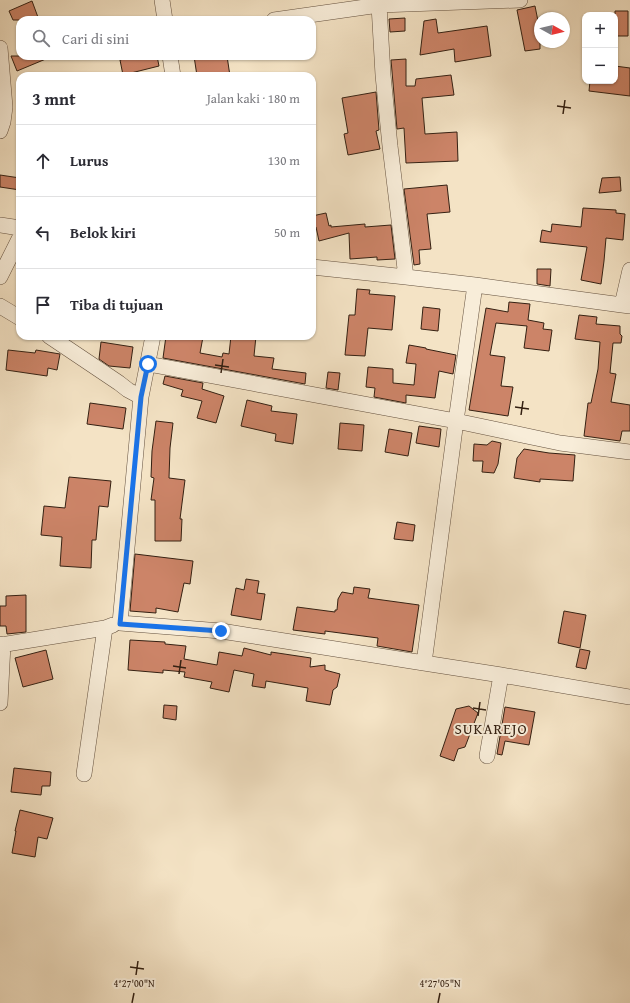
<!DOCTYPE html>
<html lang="id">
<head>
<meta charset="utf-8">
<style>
	:root { --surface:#fff; --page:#f7f7f7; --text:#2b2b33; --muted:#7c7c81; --line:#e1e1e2 }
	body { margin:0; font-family:"Gentium Book Plus",serif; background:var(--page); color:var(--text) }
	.controls { position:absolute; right:12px; top:12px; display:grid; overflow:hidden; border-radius:8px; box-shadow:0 1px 3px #0004 }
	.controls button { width:36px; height:36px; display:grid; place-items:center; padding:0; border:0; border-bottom:1px solid var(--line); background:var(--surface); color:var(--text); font:20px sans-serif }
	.compass { position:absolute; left:534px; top:12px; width:36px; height:36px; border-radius:50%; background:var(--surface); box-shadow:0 1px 3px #0004; rotate:98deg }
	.stop { position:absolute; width:12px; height:12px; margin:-9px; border:3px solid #1a73e8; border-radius:50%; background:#fff }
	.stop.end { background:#1a73e8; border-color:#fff; box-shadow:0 1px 4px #0008 }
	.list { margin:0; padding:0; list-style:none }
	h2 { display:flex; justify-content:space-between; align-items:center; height:52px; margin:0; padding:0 16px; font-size:17px }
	h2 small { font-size:13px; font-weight:400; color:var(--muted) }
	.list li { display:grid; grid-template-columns:26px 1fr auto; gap:12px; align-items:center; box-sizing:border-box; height:72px; padding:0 16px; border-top:1px solid var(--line) }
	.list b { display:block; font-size:15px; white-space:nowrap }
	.list em { font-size:13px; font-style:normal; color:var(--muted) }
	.icon { flex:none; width:22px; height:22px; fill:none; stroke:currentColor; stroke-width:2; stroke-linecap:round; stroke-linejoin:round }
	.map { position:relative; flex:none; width:630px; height:1003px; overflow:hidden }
	.search { position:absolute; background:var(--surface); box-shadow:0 1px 3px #0004; left:16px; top:16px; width:300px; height:44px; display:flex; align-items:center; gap:10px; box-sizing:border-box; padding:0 14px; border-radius:12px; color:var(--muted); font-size:15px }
	.panel { position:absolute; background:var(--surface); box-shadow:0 1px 3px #0004; left:16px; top:72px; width:300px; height:268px; border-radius:12px }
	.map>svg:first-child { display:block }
</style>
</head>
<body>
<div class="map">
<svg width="630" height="1003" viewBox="0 0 630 1003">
	<rect width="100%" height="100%" fill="#f4e3c5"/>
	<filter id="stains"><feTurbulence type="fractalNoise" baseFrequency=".005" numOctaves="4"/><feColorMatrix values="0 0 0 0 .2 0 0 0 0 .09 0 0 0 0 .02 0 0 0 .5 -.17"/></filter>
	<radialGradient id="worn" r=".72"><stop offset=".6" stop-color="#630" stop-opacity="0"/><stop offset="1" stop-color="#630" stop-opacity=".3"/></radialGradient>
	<path fill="#cc8468" stroke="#342012" d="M 32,1 L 39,20 L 13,20 L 9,11 Z
		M 535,6 L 540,31 L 540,49 L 525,51 L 517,10 Z
		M 615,11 L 628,11 L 628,36 L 615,36 Z
		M 405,18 L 405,31 L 390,32 L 389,19 Z
		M 436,19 L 438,33 L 487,26 L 491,56 L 455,62 L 454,49 L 420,55 L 424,21 Z
		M 11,56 L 53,56 L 17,71 Z
		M 136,56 L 157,56 L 159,66 L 123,75 L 120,60 Z
		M 194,56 L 227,56 L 230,76 L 197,76 Z
		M 406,59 L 406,86 L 415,86 L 416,79 L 451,75 L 454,95 L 422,98 L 425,134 L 457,132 L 458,161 L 406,163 L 404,128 L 397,129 L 391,60 Z
		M 615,66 L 630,68 L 630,96 L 589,91 L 590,81 L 615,81 Z
		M 376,92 L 379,130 L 376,131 L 380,149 L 348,155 L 344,134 L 348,133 L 342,98 Z
		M 0,175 L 20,178 L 20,190 L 0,187 Z
		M 620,177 L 621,191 L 599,193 L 602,178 Z
		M 447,185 L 450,212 L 427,214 L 431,249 L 419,250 L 420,264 L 414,265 L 404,189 Z
		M 583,208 L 616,210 L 616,213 L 625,214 L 623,240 L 606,238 L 604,261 L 601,284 L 581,280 L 587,247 L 540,242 L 542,230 L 551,232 L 552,224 L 581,227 Z
		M 326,213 L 329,226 L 331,225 L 331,227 L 365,224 L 365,227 L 391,225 L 395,259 L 377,260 L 377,257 L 350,259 L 349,233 L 319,241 L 316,227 L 312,227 L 312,216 Z
		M 537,269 L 551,269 L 550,286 L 537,284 Z
		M 357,289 L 370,290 L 369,294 L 395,296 L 392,330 L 368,328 L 365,356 L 345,355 L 349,315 L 355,315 Z
		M 509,302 L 530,304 L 528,320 L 544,323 L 543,329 L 552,330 L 549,351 L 524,348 L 527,326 L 496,323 L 490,355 L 505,357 L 501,386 L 513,387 L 508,416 L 469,410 L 486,308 L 508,312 Z
		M 423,307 L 440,309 L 438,331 L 421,329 Z
		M 579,315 L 597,317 L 596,324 L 620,326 L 620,334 L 622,336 L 621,343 L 613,343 L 610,373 L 616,374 L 611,402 L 630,405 L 630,431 L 622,431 L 620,441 L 584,436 L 588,403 L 591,403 L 598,369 L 600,342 L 575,339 Z
		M 166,336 L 197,336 L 203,337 L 200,353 L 222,357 L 223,353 L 229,354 L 231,336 L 256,336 L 254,356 L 274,358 L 272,369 L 306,373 L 305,384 L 163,358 Z
		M 101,342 L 133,347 L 130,368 L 109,366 L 99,359 Z
		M 409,345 L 426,348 L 426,349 L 456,355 L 453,374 L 439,371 L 435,398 L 406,395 L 406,403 L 374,397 L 375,388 L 366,387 L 368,367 L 393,369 L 393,383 L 414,385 L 416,364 L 406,363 Z
		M 8,350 L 35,353 L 36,350 L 60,354 L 57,370 L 48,368 L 47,376 L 6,370 Z
		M 328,372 L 340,373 L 338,390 L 326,388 Z
		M 165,376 L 203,383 L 202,389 L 224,396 L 216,423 L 197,418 L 202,401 L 181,396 L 183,390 L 163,384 Z
		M 247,400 L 272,406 L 271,411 L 297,414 L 293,444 L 275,441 L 276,434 L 241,426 Z
		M 90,403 L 126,408 L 123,429 L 87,424 Z
		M 156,421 L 173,423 L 170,448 L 169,478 L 185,480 L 180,519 L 182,519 L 181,541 L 155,541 L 155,500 L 151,500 L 154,478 L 151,477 L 152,451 Z
		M 340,423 L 364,425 L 362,451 L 338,449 Z
		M 419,426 L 441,429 L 439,447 L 416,443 Z
		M 389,429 L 412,433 L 408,456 L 385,452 Z
		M 492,441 L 501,443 L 498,464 L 494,473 L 482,472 L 483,461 L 473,461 L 474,444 L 487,445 Z
		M 524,449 L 549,453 L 575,455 L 573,481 L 540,479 L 540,482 L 514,478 L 517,458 Z
		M 69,477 L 111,481 L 108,507 L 99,506 L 96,540 L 92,540 L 91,568 L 60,566 L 62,537 L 41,535 L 44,506 L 65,508 Z
		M 397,522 L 415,525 L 413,541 L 394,539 Z
		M 135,554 L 193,561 L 190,584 L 184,583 L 178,612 L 156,608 L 156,613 L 130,611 Z
		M 246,579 L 259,581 L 257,593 L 265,594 L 261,620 L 231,615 L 236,588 L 244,590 Z
		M 354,587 L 370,589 L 368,598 L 419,605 L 412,652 L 377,646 L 378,638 L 325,631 L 325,634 L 293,630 L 297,607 L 335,612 L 335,610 L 337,610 L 338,599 L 342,592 L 353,594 Z
		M 26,595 L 26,632 L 7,634 L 6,626 L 0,626 L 0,606 L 6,606 L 6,596 Z
		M 564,611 L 586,615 L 580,648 L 558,643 Z
		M 130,640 L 165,642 L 165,644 L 186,646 L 184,659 L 217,665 L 219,652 L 242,656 L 244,648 L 271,655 L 271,652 L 311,658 L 310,667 L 325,665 L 325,670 L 340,674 L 337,687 L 333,690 L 330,705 L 306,701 L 308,688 L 266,681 L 265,688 L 252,686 L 254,674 L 234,670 L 229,692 L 210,688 L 212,682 L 184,677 L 185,672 L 163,670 L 163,673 L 128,670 Z
		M 580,649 L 590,651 L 586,669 L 576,667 Z
		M 46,650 L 53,679 L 23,687 L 15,658 Z
		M 164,705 L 177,706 L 176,720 L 163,718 Z
		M 469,706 L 478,713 L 465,747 L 458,749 L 454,761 L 440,756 L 456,709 Z
		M 505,707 L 535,712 L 529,745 L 505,741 L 502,755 L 497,754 Z
		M 14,768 L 51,772 L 50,786 L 42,786 L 41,795 L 11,792 Z
		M 20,810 L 53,818 L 47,839 L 38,837 L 35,857 L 12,853 L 16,831 L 15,831 Z"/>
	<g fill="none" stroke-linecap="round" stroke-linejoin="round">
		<g stroke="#64513f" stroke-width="16">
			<path id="minor" d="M 162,0 L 165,20
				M 274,20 L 379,5 L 378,0
				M 0,48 L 5,107 L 3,122 L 0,131
				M 170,56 L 173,76
				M 0,225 L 20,228
				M 312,267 L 406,277
				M 630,270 L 622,305 L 630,306
				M 0,277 L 20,237
				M 475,285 L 406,277 L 390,146 L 383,75 L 379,5 L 520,0
				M 622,305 L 475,285 L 456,421 L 560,443 L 630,452
				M 0,306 L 20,318
				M 49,336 L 119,383 L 128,390 L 141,397
				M 148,364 L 456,421 L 424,663 L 221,631 L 120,623 L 141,397 L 153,336
				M 0,645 L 105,628 L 113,625
				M 424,663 L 501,675 L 630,697
				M 0,703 L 3,644
				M 487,756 L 501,675
				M 84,774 L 105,628"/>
		</g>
		<use href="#minor" stroke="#f8edd9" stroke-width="15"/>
	</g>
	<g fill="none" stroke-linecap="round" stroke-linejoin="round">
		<path stroke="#1a73e8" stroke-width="5" d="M 148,364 L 141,397 L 120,624 L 221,631"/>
	</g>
	<path fill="none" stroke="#342012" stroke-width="1.5" d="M 557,106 L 571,108M 563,114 L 565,100M 215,365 L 229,367M 221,373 L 223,359M 515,407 L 529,409M 521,415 L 523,401M 173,666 L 186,668M 179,674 L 181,660M 473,708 L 486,710M 478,716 L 480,702M 130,967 L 144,969M 136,975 L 138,961M 132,1003 L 134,993M 438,1003 L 440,993"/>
	<g text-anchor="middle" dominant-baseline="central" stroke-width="4" stroke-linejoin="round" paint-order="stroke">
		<g font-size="15" letter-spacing="1" fill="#342012" stroke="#f8edd9">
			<text x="491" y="728">SUKAREJO</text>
		</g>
	</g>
	<g font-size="10" text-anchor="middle" fill="#342012" stroke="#f8edd9" stroke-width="4" stroke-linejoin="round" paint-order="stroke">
		<text x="134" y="987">4°27'00"N</text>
		<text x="440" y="987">4°27'05"N</text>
	</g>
	<rect width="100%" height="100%" filter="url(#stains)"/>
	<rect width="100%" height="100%" fill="url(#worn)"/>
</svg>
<div class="controls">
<button>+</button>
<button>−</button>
</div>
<svg class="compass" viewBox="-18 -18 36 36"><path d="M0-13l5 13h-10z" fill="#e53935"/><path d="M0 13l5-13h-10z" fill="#7c7c81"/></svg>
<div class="stop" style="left:148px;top:364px"></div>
<div class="stop end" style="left:221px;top:631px"></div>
<div class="search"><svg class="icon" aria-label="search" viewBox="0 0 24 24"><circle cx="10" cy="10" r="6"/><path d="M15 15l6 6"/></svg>Cari di sini</div>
<section class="panel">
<h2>3 mnt<small>Jalan kaki · 180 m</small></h2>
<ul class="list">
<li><svg class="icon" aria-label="ahead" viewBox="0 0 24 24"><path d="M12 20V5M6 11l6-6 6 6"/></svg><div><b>Lurus</b></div><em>130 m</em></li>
<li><svg class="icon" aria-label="left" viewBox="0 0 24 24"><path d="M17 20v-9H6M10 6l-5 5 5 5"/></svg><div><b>Belok kiri</b></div><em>50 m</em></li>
<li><svg class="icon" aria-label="arrive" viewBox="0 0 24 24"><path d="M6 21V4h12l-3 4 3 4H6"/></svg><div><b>Tiba di tujuan</b></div></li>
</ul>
</section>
</div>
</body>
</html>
